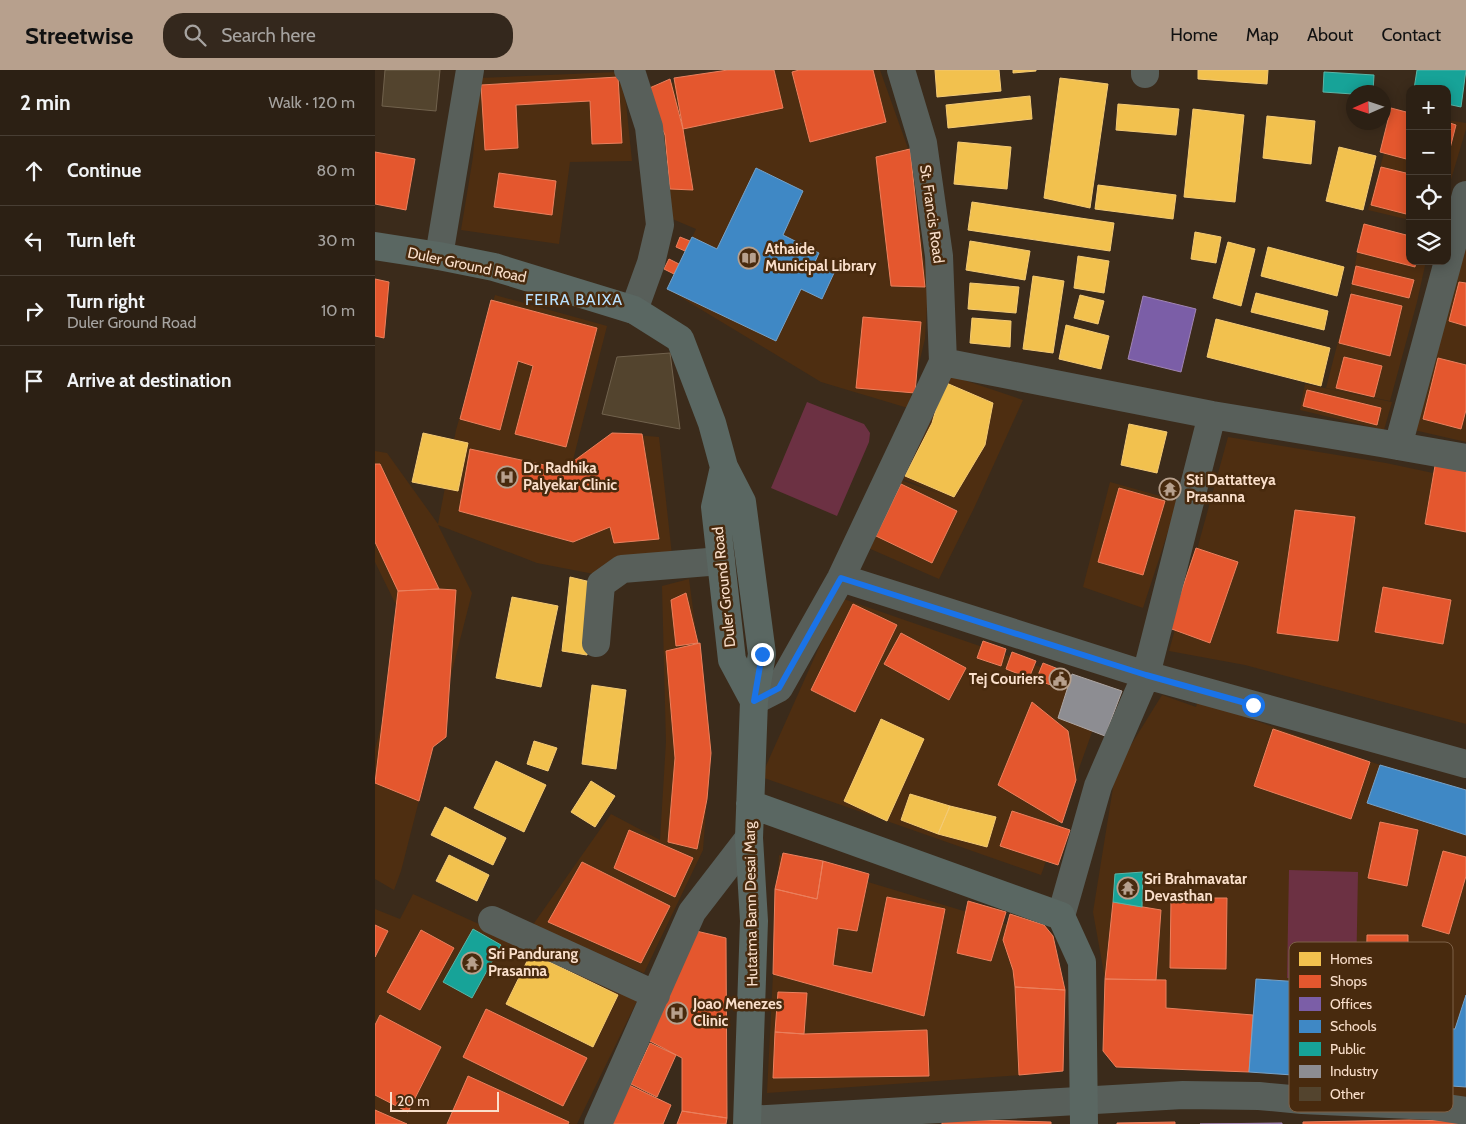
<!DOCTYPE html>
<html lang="en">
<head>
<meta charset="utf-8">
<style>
	:root { --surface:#2c2014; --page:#34281d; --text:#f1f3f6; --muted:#a6a3a0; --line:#483e34; --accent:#b7a08d }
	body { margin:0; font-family:Cabin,sans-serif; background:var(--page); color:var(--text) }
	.controls { position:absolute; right:15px; top:15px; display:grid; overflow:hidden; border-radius:10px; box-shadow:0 2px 12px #0003 }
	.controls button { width:45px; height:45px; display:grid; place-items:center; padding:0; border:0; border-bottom:1px solid var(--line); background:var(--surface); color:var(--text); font:25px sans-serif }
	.compass { position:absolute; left:971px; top:15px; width:45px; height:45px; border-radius:50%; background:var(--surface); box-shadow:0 2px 12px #0003; rotate:267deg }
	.scale { position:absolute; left:15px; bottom:12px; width:109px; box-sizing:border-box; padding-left:5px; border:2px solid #fadfcb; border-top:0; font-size:14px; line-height:18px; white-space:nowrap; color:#fadfcb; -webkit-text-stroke:4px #482a0e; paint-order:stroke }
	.stop { position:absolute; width:15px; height:15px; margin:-11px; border:4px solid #1a73e8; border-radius:50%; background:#fff }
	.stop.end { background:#1a73e8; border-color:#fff; box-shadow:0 1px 5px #0008 }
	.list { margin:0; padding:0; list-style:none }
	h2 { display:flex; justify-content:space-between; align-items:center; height:65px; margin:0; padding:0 20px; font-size:21px }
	h2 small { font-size:16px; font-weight:400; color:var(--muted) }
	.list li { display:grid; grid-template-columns:32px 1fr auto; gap:15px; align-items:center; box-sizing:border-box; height:70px; padding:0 20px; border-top:1px solid var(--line) }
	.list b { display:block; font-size:19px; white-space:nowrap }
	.list p { margin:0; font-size:16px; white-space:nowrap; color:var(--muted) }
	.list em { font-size:16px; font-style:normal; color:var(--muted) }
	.icon { flex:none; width:28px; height:28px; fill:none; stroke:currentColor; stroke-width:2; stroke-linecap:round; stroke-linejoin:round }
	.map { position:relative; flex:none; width:1091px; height:1054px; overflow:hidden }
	header { display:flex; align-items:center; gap:30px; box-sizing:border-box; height:70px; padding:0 25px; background:var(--accent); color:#111 }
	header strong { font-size:24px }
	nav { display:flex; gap:28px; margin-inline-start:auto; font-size:18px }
	.search { width:350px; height:45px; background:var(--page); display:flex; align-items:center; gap:12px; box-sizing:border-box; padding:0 18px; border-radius:20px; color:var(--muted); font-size:19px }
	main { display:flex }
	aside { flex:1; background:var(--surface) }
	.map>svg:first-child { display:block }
</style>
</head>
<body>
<header>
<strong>Streetwise</strong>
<div class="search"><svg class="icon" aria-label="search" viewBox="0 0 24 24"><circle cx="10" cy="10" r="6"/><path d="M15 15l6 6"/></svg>Search here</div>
<nav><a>Home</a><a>Map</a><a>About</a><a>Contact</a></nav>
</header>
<main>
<aside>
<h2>2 min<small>Walk · 120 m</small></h2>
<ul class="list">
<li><svg class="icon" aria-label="ahead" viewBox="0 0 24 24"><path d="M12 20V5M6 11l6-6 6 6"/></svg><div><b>Continue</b></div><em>80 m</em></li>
<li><svg class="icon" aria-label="left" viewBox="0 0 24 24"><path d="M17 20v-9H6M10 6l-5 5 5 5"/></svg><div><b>Turn left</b></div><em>30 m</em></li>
<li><svg class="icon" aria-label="right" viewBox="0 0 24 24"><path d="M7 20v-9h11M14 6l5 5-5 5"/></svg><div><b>Turn right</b><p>Duler Ground Road</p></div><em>10 m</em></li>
<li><svg class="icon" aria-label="arrive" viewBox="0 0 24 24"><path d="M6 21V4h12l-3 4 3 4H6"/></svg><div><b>Arrive at destination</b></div></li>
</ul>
</aside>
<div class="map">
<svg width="1091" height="1054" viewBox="0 0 1091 1054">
	<rect width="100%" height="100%" fill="#3b2b1b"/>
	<path fill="#4e2e11" d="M 389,0 L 505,0 L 535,84 L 553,218 L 550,269 L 533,338 L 446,312 L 292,219 L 321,159 L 295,148 L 273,16 Z
		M 243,2 L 251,33 L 257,91 L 195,92 L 184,174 L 86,160 L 98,87 L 104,8 Z
		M 1020,44 L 1035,46 L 1035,150 L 993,140 Z
		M 1072,50 L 1091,53 L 1091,59 L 1072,123 Z
		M 988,153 L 1035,166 L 1035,191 L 1051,191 L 1042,232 L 1015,331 L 951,318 L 976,221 L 975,221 Z
		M 1091,170 L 1091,372 L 1039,360 Z
		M 120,225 L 232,256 L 198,390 L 237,363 L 284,367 L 297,485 L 228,495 L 224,505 L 162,493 L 63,455 L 97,523 L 26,801 L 19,820 L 0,809 L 0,679 L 7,652 L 23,539 L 0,492 L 0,381 L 12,383 L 63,454 L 81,360 Z
		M 571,304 L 648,330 L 600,436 L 564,509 L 491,477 L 525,410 L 566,424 L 523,407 Z
		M 930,314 L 1017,332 L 1009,360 L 925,340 Z
		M 853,367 L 1011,393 L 1091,410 L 1091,654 L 870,595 L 794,581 Z
		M 735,412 L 803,431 L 768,538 L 708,517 Z
		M 314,509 L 336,675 L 328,780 L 269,903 L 157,856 L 236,744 L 285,770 L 291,672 L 287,516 Z
		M 466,528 L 732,620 L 666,805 L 386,707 Z
		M 787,625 L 821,637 L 823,630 L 1005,695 L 1091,720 L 1091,1028 L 1041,1022 L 1043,1014 L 874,1002 L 741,997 L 728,981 L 730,909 L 718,842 L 741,699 Z
		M 404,785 L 645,858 L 672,911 L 676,1003 L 392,1023 Z
		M 38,824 L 264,927 L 202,1054 L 0,1054 L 0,839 L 25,849 Z"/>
	<path fill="#6c3143" d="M 432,332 L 489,354 L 495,363 L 494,372 L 462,446 L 396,418 Z
		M 914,800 L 983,802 L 981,910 L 912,908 Z"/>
	<path fill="#f2c14e" stroke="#f4ca74" d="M 560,0 L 624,0 L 626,21 L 562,27 Z
		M 638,0 L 661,0 L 661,1 L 638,3 Z
		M 823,0 L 893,0 L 892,14 L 823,9 Z
		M 685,8 L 733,14 L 715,138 L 669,128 Z
		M 655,26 L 657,49 L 573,58 L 571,35 Z
		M 743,34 L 804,39 L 801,65 L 741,60 Z
		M 818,39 L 869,45 L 860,132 L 809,127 Z
		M 892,46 L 940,51 L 936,94 L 888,88 Z
		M 583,72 L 636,77 L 632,119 L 579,114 Z
		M 964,77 L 1001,86 L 988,140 L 951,131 Z
		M 723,115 L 801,125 L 798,149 L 720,139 Z
		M 597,132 L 739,153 L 735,181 L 593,160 Z
		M 820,162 L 846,167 L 841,193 L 816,189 Z
		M 595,171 L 655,181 L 650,210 L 591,200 Z
		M 853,172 L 880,179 L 866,236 L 838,228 Z
		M 893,177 L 969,197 L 962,226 L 886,206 Z
		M 703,186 L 734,191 L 729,223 L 699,218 Z
		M 658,206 L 689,211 L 678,283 L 648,279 Z
		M 595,213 L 644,217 L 641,243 L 593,239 Z
		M 881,223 L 953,241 L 949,260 L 876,242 Z
		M 705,225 L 729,231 L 723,254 L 699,248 Z
		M 597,248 L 636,251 L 635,277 L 595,273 Z
		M 841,249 L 955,278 L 946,316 L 832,287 Z
		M 691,255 L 734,266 L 726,299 L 684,289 Z
		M 569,312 L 618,333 L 610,375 L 579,427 L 530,406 L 557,353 Z
		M 754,354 L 792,362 L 782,403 L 746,395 Z
		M 48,363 L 93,373 L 83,421 L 37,412 Z
		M 195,507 L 224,514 L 212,585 L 187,581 Z
		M 137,527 L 183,536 L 166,617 L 121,608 Z
		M 217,615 L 251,620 L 241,699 L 207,694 Z
		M 506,649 L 549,669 L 512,751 L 469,731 Z
		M 159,671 L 182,678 L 173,701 L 152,694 Z
		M 121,691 L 171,715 L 149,762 L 99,738 Z
		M 216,711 L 240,726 L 220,757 L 196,742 Z
		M 535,724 L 575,736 L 563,764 L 526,750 Z
		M 575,736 L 621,747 L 612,777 L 563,764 Z
		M 70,737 L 131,768 L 118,795 L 56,765 Z
		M 74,785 L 114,805 L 102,831 L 61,811 Z
		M 156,883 L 243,925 L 218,977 L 131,934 Z"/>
	<path fill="#e4572e" stroke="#eb805d" d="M 353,0 L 399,0 L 408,38 L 308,59 L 299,8 Z
		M 424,0 L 498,0 L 511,52 L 435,72 L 417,2 Z
		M 243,7 L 247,73 L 217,74 L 215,31 L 141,35 L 143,78 L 110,80 L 106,15 Z
		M 295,9 L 308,59 L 318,120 L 295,119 L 290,65 L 270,20 Z
		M 1016,38 L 1035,43 L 1035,90 L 1005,82 Z
		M 1072,52 L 1081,55 L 1072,90 Z
		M 535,79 L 550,217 L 516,216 L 501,87 Z
		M 0,82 L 40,89 L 31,140 L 0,134 Z
		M 1006,97 L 1035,104 L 1035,145 L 996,135 Z
		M 124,103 L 181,111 L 177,145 L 119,137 Z
		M 989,154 L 1035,166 L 1035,191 L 1041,191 L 1040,197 L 982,182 Z
		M 305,167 L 315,171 L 310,181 L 301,177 Z
		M 294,189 L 304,194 L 299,204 L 289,199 Z
		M 981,196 L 1039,210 L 1034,228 L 977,214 Z
		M 0,209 L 14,212 L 9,268 L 0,266 Z
		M 1084,212 L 1091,213 L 1091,256 L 1074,251 Z
		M 976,224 L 1027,236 L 1015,286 L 964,273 Z
		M 116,230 L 222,258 L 191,377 L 140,364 L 158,296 L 143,291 L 125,360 L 85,349 Z
		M 488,247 L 546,252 L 540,323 L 481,318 Z
		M 969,287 L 1007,296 L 999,327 L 961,318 Z
		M 1063,288 L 1091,295 L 1091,340 L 1086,359 L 1048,349 Z
		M 932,320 L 1006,338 L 1002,355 L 928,336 Z
		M 237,363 L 267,364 L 284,469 L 239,473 L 235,457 L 198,472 L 84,441 L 95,379 L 188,399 Z
		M 1061,390 L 1091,396 L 1091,462 L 1050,454 Z
		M 0,394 L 5,394 L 64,519 L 23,521 L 0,472 Z
		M 526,414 L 582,441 L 557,493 L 501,466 Z
		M 744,418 L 790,431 L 768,505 L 723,492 Z
		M 920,440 L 980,447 L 963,571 L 902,563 Z
		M 821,478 L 863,492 L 835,573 L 794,558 Z
		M 1008,517 L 1076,530 L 1068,574 L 1000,562 Z
		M 64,519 L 81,520 L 71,667 L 58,677 L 44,731 L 0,713 L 23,521 Z
		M 311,523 L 323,573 L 301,576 L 296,530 Z
		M 478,534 L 522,555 L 480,642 L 436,620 Z
		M 526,563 L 591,598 L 574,630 L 509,594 Z
		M 608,571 L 631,579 L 626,596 L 602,588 Z
		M 325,573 L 336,683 L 332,729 L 322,779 L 293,772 L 300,688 L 291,581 Z
		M 637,582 L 661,591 L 654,608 L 631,599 Z
		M 668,593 L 691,602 L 685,618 L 661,610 Z
		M 657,632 L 693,661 L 701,710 L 687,753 L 623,715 Z
		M 898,659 L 995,692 L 976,749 L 879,716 Z
		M 637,741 L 695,760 L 683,795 L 625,776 Z
		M 1005,752 L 1043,760 L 1032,816 L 993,808 Z
		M 254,760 L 318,788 L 300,827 L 239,798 Z
		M 1068,781 L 1091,787 L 1091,806 L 1074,864 L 1047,856 Z
		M 408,783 L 448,791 L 442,829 L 400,819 Z
		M 448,791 L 494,804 L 482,861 L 463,858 L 458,895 L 497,903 L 512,827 L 570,839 L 549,946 L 398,904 L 400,819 L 442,829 Z
		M 207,792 L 295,836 L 266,893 L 173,852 Z
		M 796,828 L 852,828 L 851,899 L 795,898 Z
		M 593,831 L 631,842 L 616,891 L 582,883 Z
		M 738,832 L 786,840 L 781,910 L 730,909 Z
		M 635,844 L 669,855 L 678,866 L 690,920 L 640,917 L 638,900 L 628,870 Z
		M 0,855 L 13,861 L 0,887 Z
		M 46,860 L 79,878 L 45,940 L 12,922 Z
		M 321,861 L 351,868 L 352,1048 L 307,1041 L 307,988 L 273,970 Z
		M 992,865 L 1033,865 L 1033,916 L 991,916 Z
		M 730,909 L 791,910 L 791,938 L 878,945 L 874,1002 L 741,997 L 728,981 Z
		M 640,917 L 690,920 L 688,1001 L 644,1005 Z
		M 403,922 L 432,923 L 429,964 L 400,962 Z
		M 111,939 L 212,988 L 188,1036 L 88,987 Z
		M 5,945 L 66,977 L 33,1042 L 0,1025 L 0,955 Z
		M 552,960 L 554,1006 L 398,1008 L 400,962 L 429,964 Z
		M 275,973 L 301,985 L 282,1027 L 256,1014 Z
		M 93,1006 L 194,1052 L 193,1054 L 72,1054 Z
		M 252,1014 L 296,1035 L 288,1054 L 234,1054 Z
		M 0,1040 L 32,1054 L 0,1054 Z
		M 307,1041 L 352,1048 L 351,1054 L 302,1054 Z
		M 567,1049 L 676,1052 L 676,1054 L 567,1054 Z
		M 1034,1050 L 1074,1051 L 1090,1054 L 928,1054 L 928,1052 Z
		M 800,1052 L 800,1054 L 742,1054 L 742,1053 Z"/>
	<path fill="#7b5ea7" stroke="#a185b2" d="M 768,226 L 821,239 L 806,302 L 753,289 Z
		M 907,1053 L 907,1054 L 825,1054 Z"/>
	<path fill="#3f88c5" stroke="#77a2c7" d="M 381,98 L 428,121 L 408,165 L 444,183 L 439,194 L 459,203 L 447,229 L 426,219 L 401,271 L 292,219 L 317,167 L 342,179 Z
		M 1005,695 L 1091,720 L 1091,765 L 992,733 Z
		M 881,909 L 988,916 L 985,953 L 1080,959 L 1091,925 L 1091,1017 L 874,1002 Z"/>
	<path fill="#17a398" stroke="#5bb5a7" d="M 1042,0 L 1091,0 L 1086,37 L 1072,34 L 1072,19 L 1039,19 Z
		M 949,2 L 999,5 L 998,22 L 978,22 L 978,24 L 948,22 Z
		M 768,802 L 767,837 L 738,832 L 740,804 Z
		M 98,859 L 126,875 L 97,928 L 68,912 Z"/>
	<path fill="#8d8d92" stroke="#aea6a3" d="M 697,604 L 747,621 L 730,666 L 683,648 Z"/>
	<path fill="#53442e" stroke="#71624d" d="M 10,0 L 65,0 L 61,41 L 7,36 Z
		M 295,283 L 305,359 L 227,344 L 242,287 Z"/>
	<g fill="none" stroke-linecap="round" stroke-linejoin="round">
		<path stroke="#585f5a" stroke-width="28" d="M 253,0 L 257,4 L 274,57 L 285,155 L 276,193 L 259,240
			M 770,4 L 770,0
			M 64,186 L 95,0
			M 568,292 L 837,345 L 1006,373 L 1091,388
			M 1023,376 L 1091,125
			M 466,508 L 771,605 L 1091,694
			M 221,573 L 226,514 L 247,499 L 346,491
			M 379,631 L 404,618 L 466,508 L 568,292 L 564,186 L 548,73 L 526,0
			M 686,846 L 723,716 L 771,605 L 837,345
			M 117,850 L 281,925
			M 373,1050 L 808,1025 L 884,1026 L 927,1030 L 1058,1036 L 1091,1041
			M 223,1054 L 317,842 L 374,768"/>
		<path stroke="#5a6762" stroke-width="28" d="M 0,176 L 64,186 L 119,197 L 259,240 L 305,269 L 337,353 L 349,397 L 367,432 L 387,584 L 379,631 L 374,768 L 379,851 L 372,1054
			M 349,397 L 340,437 L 357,590 L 379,631
			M 375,734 L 686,846 L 707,892 L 709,1054"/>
	</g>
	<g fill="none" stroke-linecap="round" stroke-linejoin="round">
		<path stroke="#1a73e8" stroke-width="6" d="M 387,584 L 379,631 L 404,618 L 466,508 L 771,605 L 878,635"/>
	</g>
	<defs>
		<g id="library-ring" transform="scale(1.125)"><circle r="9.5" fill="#482a0e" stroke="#b7a08d" stroke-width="1.5"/><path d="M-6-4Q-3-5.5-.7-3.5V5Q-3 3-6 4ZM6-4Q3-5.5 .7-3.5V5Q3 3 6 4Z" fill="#b7a08d"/></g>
		<g id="hospital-ring" transform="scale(1.125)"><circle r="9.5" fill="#482a0e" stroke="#b7a08d" stroke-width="1.5"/><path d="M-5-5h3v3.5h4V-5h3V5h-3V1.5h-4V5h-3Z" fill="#b7a08d"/></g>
		<g id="temple-ring" transform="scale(1.125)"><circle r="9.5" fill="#482a0e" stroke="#b7a08d" stroke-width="1.5"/><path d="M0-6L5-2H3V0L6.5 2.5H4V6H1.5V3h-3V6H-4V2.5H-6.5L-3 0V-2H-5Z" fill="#b7a08d"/></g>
		<g id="civic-ring" transform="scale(1.125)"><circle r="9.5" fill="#482a0e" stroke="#b7a08d" stroke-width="1.5"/><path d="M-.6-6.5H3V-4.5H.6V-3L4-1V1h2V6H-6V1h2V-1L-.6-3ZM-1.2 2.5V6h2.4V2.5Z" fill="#b7a08d"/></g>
	</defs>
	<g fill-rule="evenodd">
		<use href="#library-ring" x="374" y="188"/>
		<use href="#hospital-ring" x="132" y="407"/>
		<use href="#temple-ring" x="795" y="419"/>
		<use href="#civic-ring" x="685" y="609"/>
		<use href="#temple-ring" x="753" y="818"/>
		<use href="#temple-ring" x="97" y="893"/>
		<use href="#hospital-ring" x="302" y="943"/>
	</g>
	<g text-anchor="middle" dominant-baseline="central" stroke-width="5" stroke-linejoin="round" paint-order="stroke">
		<g font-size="15" fill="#fadfcb" stroke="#482a0e">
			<text transform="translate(557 144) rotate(82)">St. Francis Road</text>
			<text transform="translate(92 195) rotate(12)">Duler Ground Road</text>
			<text transform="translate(349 517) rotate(-96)">Duler Ground Road</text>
			<text transform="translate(376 834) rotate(-91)">Hutatma Bann Desai Marg</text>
		</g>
		<g font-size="15" font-weight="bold" fill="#fadfcb" stroke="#482a0e" text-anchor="start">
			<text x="390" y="179">Athaide<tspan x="390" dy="17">Municipal Library</tspan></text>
			<text x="148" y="398">Dr. Radhika<tspan x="148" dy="17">Palyekar Clinic</tspan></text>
			<text x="811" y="410">Sti Dattatteya<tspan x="811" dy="17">Prasanna</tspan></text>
			<text x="669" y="609" text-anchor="end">Tej Couriers</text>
			<text x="769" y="809">Sri Brahmavatar<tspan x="769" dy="17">Devasthan</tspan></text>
			<text x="113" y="884">Sri Pandurang<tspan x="113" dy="17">Prasanna</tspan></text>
			<text x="318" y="934">Joao Menezes<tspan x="318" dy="17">Clinic</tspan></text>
		</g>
		<g font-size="16" letter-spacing="1" fill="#b8e1ff" stroke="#482a0e">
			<text x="199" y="229">FEIRA BAIXA</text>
		</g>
	</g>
	<rect x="914" y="872" width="164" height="170" rx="8" fill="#482a0e" stroke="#7d6047" stroke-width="1"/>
	<rect x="924" y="882" width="22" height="14" fill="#f2c14e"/>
	<rect x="924" y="905" width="22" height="13" fill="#e4572e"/>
	<rect x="924" y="927" width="22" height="14" fill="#7b5ea7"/>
	<rect x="924" y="950" width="22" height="13" fill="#3f88c5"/>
	<rect x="924" y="972" width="22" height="14" fill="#17a398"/>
	<rect x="924" y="995" width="22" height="13" fill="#8d8d92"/>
	<rect x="924" y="1017" width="22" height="14" fill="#53442e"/>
	<g font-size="14" fill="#fadfcb">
		<text x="955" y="894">Homes</text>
		<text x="955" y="916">Shops</text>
		<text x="955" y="939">Offices</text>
		<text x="955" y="961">Schools</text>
		<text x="955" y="984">Public</text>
		<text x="955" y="1006">Industry</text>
		<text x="955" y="1029">Other</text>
	</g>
</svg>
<div class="controls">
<button>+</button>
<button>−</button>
<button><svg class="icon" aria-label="locate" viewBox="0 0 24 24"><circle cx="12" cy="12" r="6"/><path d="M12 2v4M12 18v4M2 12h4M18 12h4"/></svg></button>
<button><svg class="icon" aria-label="layers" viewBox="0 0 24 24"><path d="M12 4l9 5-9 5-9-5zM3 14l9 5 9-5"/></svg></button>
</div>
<svg class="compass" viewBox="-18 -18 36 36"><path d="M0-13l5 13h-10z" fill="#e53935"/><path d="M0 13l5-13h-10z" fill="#a6a3a0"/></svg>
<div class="scale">20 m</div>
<div class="stop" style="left:878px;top:635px"></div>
<div class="stop end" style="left:387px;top:584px"></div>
</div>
</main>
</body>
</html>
